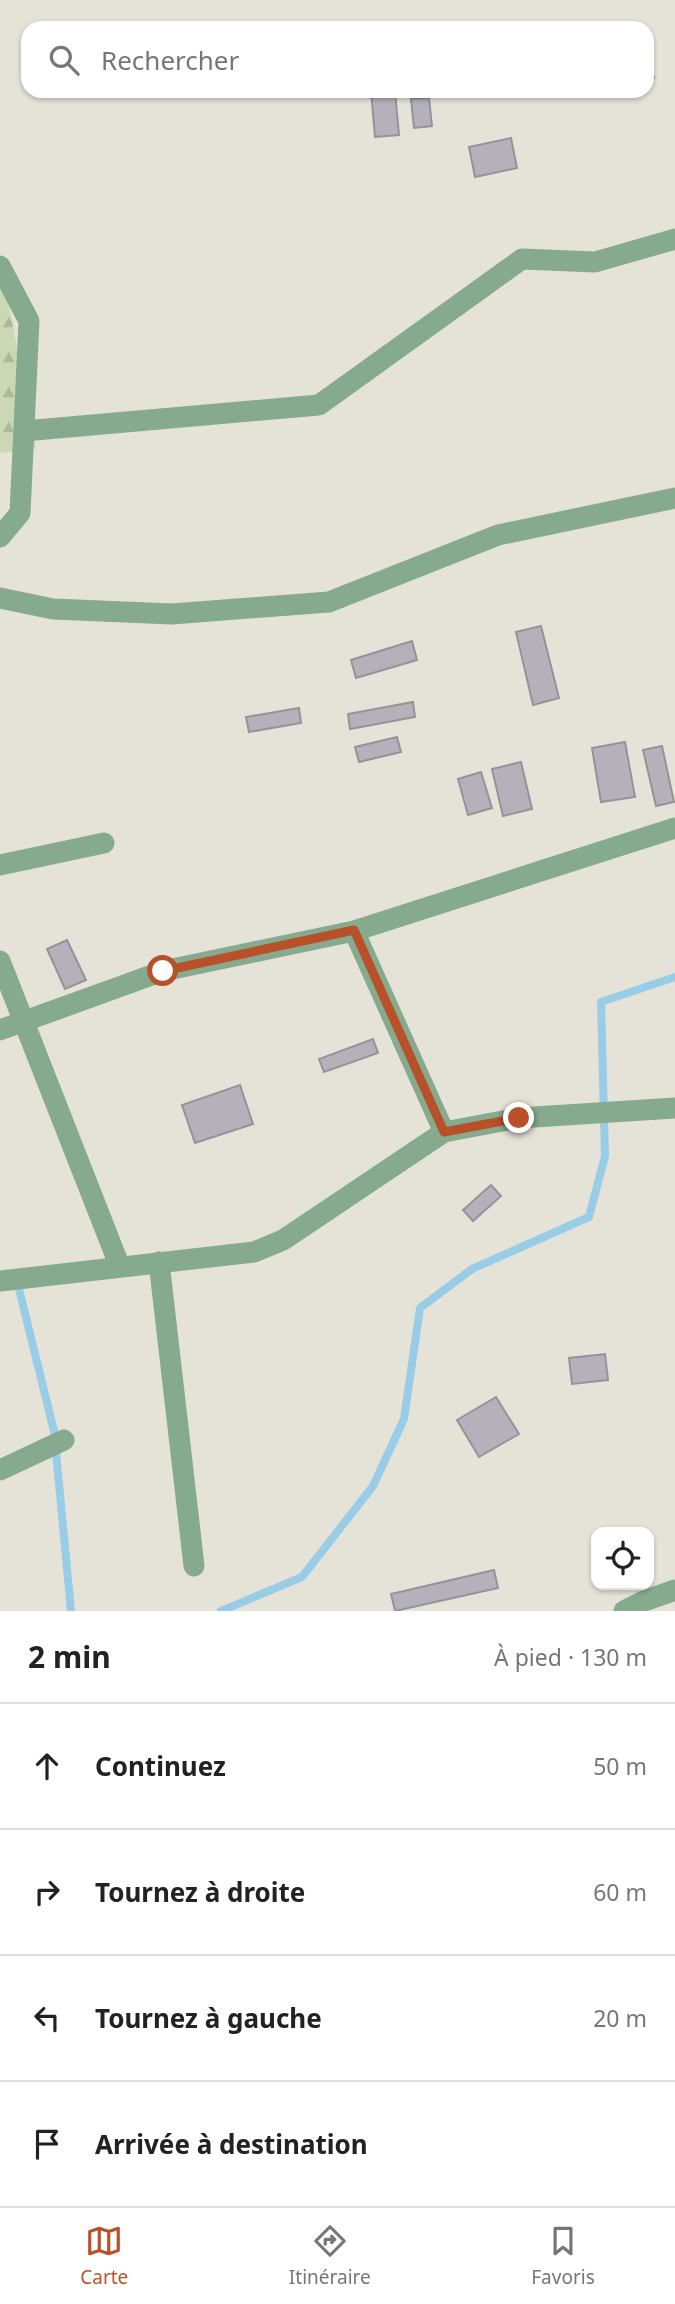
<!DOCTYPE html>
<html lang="fr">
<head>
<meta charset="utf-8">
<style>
	:root { --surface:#fff; --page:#f6f6f6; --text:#222; --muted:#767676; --line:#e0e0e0; --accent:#b8512a }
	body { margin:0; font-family:"Noto Sans",sans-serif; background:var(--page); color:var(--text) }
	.controls { position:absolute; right:21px; bottom:21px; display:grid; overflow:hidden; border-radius:14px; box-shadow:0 2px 5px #0004 }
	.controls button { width:63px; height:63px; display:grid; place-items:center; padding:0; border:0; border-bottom:2px solid var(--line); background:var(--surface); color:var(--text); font:35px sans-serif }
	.stop { position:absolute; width:21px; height:21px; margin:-16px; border:5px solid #b8512a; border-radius:50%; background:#fff }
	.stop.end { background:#b8512a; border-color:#fff; box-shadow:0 2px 7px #0008 }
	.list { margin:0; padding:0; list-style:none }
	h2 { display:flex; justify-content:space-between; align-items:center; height:91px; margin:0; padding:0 28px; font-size:30px }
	h2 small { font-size:23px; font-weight:400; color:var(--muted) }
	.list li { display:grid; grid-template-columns:46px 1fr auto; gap:21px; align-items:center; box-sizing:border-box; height:126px; padding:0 28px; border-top:2px solid var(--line) }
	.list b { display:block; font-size:26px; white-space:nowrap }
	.list em { font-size:23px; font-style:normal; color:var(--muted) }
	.icon { flex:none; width:38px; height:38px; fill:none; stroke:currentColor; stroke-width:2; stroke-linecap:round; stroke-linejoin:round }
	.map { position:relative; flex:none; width:675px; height:1611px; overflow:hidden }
	.search { position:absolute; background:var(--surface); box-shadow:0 2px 5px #0004; left:21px; right:21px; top:21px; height:77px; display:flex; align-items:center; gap:18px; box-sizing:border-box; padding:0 24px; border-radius:21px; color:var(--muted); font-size:26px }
	.sheet { height:595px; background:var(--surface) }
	nav { display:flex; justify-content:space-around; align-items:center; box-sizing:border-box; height:98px; border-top:2px solid var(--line); background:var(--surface); font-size:19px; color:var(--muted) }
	nav a { display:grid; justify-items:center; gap:4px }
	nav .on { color:var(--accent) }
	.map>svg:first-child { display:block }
</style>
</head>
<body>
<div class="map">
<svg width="675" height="1611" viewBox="0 0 675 1611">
	<defs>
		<pattern id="forest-firs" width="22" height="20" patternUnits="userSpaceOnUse" patternTransform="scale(1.75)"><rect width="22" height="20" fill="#cad9b3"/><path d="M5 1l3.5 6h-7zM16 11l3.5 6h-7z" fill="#adba9a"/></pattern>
	</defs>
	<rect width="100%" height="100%" fill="#e5e3d8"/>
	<path fill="url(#forest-firs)" d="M 0,258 L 36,448 L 0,453 Z"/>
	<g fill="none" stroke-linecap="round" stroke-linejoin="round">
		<path stroke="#99cde7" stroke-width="8" d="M 13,1286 L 18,1285 L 54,1431 L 71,1611
			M 221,1611 L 302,1577 L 373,1486 L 404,1419 L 420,1308 L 472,1269 L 589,1217 L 605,1156 L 601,1002 L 675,977"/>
	</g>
	<path fill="#b5b1bb" stroke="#96929c" stroke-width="2" d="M 647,55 L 654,78 L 647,80 Z
		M 371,91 L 395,91 L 399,135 L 375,137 Z
		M 429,98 L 432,126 L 414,128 L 411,99 Z
		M 511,138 L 517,168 L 475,177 L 469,147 Z
		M 541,626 L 559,698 L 533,705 L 516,632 Z
		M 412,641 L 417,660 L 356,678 L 351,660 Z
		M 413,702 L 415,717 L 350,729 L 348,714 Z
		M 299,708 L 301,723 L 249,732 L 246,717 Z
		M 397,737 L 401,752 L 359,762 L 355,747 Z
		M 625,742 L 635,797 L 601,802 L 592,748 Z
		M 662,746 L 674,802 L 656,806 L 643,750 Z
		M 521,762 L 532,809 L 503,816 L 492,769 Z
		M 481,772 L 492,808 L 468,815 L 458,779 Z
		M 67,940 L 86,980 L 65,989 L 47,949 Z
		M 373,1039 L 378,1053 L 324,1072 L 319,1059 Z
		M 240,1085 L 253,1124 L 195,1143 L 182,1105 Z
		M 491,1185 L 501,1196 L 473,1221 L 463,1210 Z
		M 605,1354 L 608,1380 L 572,1384 L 569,1358 Z
		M 496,1397 L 519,1434 L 479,1457 L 457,1420 Z
		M 494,1570 L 498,1588 L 395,1611 L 391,1594 Z"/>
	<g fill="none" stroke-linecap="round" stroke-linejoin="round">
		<path stroke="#86aa8e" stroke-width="21" d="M 0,266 L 29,321 L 20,513 L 0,537
			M 24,431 L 319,405 L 522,259 L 595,262 L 675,239
			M 0,598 L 53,609 L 172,614 L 329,602 L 498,535 L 675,498
			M 0,865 L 104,843
			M 354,931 L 444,1132
			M 0,961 L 120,1267
			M 0,1030 L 163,971 L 354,931 L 675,828
			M 159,1262 L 194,1566
			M 0,1281 L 254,1252 L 283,1240 L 444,1132 L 519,1118 L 675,1108
			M 0,1470 L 64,1440
			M 624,1611 L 644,1601 L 675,1590"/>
	</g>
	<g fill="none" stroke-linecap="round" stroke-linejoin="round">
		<path stroke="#b8512a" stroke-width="9" d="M 163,971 L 354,930 L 444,1132 L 519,1118"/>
	</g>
</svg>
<div class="controls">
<button><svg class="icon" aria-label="locate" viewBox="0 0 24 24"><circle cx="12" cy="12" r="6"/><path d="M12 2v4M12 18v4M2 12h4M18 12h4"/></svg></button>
</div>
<div class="stop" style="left:163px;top:971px"></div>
<div class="stop end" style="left:519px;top:1118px"></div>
<div class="search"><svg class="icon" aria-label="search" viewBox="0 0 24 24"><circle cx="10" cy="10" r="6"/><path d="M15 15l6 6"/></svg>Rechercher</div>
</div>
<section class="sheet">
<h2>2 min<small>À pied · 130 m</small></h2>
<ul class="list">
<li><svg class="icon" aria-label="ahead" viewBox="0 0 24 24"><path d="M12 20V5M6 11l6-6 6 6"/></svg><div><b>Continuez</b></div><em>50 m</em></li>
<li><svg class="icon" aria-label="right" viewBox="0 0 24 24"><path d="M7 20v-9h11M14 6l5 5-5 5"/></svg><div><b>Tournez à droite</b></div><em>60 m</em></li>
<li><svg class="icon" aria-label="left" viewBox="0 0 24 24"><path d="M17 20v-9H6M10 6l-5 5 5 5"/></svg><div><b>Tournez à gauche</b></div><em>20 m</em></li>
<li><svg class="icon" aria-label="arrive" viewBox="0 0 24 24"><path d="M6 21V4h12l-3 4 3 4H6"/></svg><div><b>Arrivée à destination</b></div></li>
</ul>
</section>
<nav>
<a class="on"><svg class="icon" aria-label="map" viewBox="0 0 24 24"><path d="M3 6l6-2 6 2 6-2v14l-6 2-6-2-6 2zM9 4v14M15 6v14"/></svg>Carte</a>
<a><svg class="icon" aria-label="directions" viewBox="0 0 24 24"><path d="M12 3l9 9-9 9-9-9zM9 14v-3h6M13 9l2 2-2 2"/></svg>Itinéraire</a>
<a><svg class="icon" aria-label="saved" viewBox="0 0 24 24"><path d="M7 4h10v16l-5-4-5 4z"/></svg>Favoris</a>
</nav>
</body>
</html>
